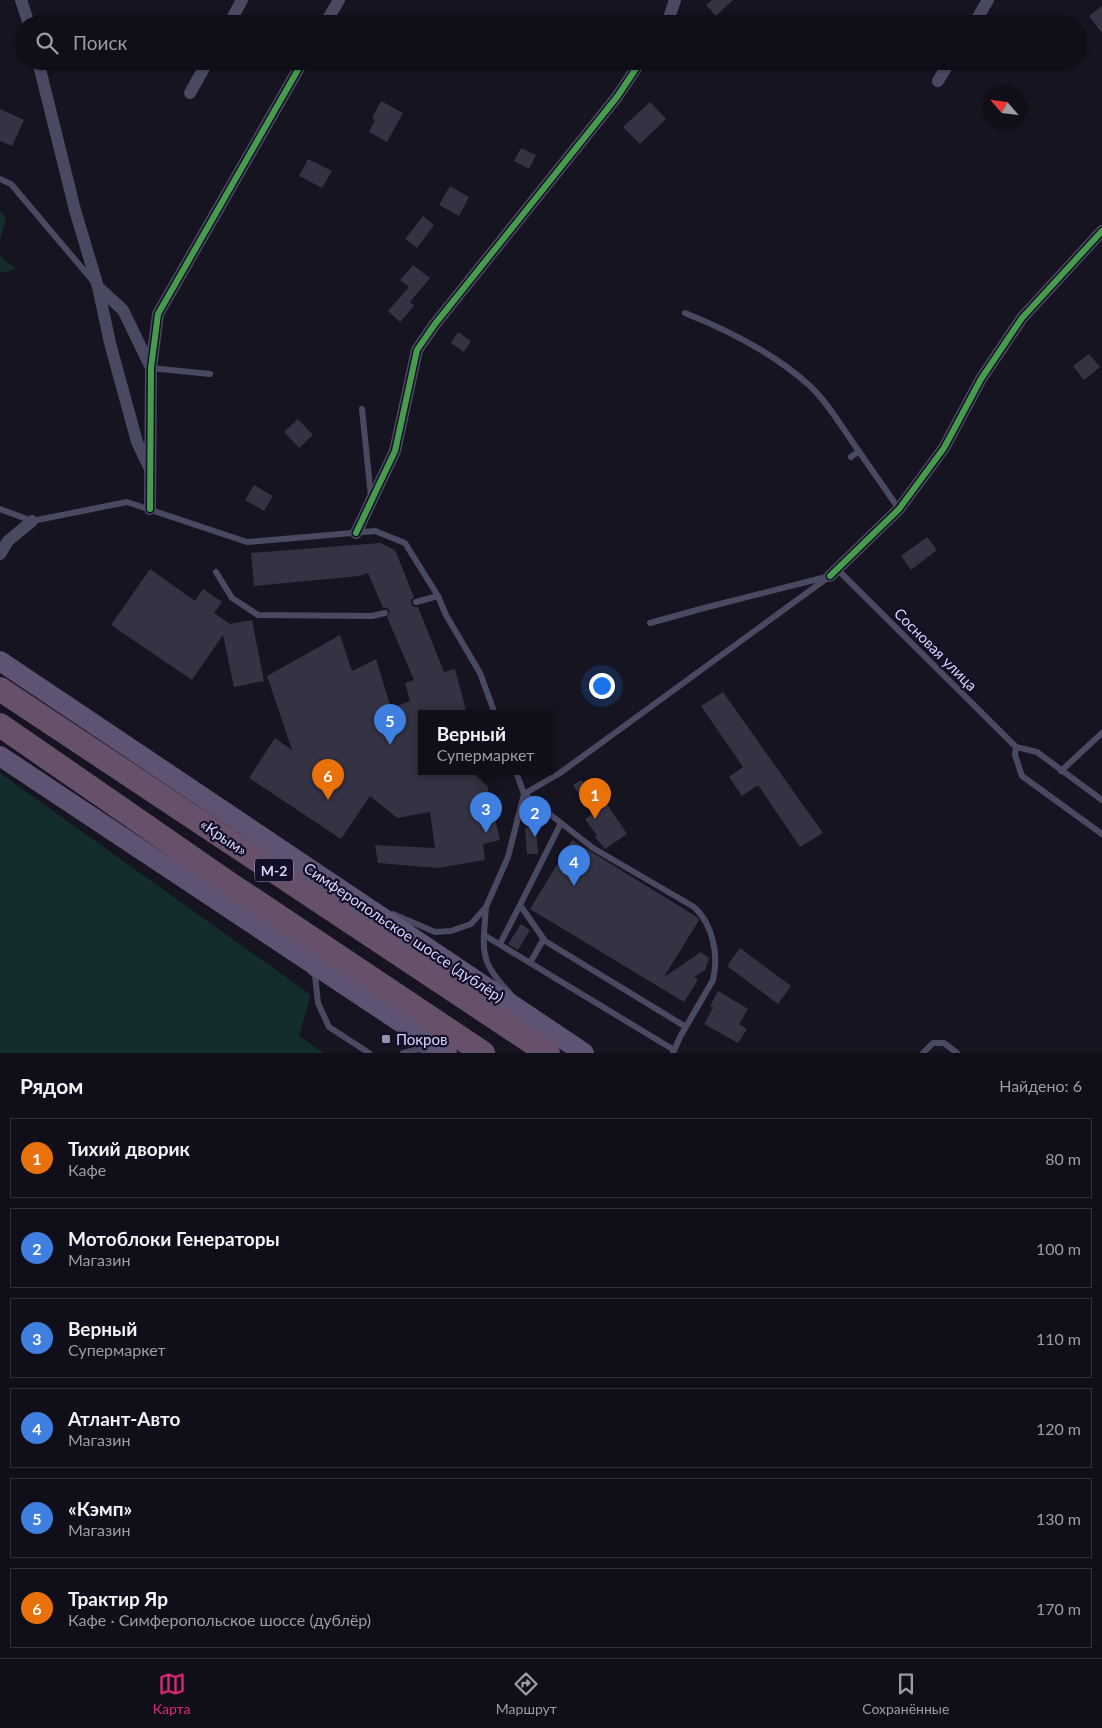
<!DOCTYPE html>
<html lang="ru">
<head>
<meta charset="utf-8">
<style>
	:root { --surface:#100f19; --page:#191822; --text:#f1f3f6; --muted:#9c9ca2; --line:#302f38; --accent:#db2777 }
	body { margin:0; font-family:Lato,sans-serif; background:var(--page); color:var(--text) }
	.compass { position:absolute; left:982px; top:85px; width:45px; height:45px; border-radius:50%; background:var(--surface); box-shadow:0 1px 4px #0004; rotate:298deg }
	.you { position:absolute; left:601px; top:685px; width:18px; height:18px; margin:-12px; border:4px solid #fff; border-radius:50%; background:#1a73e8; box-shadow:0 0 0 8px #1a73e833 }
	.badge { display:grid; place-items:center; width:32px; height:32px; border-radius:50%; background:var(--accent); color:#fff; font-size:16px; font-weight:700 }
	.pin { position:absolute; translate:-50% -41px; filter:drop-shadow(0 1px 2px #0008) }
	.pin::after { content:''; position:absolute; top:26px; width:18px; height:15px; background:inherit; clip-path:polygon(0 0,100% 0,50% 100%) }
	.popup { position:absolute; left:418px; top:710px; width:135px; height:65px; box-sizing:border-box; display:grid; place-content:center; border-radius:0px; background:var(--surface); filter:drop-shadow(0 1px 4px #0005); font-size:16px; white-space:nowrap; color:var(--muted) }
	.popup b { font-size:19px; color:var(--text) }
	.popup::after { content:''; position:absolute; left:50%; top:100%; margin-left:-10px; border:10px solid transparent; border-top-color:var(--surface) }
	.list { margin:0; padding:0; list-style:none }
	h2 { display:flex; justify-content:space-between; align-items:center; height:65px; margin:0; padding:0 20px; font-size:21px }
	h2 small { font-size:16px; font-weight:400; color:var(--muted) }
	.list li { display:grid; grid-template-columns:32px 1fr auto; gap:15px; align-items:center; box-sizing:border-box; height:80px; margin:0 10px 10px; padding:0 10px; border:1px solid var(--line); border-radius:0px }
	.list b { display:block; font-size:19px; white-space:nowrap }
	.list p { margin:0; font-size:16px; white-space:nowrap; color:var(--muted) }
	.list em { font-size:16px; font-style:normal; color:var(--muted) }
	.icon { flex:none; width:28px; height:28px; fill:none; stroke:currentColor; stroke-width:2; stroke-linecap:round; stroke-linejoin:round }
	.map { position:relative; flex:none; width:1102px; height:1053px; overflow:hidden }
	.search { position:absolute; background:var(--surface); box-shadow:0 1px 4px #0004; left:15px; right:15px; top:15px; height:55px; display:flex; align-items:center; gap:12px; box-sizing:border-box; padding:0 18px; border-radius:28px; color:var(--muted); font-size:19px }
	.sheet { height:605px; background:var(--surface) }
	nav { display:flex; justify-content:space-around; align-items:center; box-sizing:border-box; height:70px; border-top:1px solid var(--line); background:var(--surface); font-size:14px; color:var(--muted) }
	nav a { display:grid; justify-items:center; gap:2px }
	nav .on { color:var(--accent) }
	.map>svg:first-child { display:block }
</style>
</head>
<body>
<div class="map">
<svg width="1102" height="1053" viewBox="0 0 1102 1053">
	<rect width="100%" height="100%" fill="#161421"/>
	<path fill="#132c2d" d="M 0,210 L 6,218 L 0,240 Z
		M 0,256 L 16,269 L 0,273 Z
		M 0,773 L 311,995 L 299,1036 L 324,1053 L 0,1053 Z"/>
	<path fill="#343243" d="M 712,0 L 733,0 L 716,16 L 706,5 Z
		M 1102,6 L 1102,33 L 1089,16 Z
		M 381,101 L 403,113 L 387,142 L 369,132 L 375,120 L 372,118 Z
		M 650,102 L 666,119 L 640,144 L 623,127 Z
		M 0,109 L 24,120 L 12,146 L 0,141 Z
		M 521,148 L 536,155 L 529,169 L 514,161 Z
		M 308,159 L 332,171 L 322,188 L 299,176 Z
		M 450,186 L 469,197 L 459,216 L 439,205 Z
		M 423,216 L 434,225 L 417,248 L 405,239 Z
		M 413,265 L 430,278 L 410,302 L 414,306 L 400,322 L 388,311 L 409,287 L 400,280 Z
		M 458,332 L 471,341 L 464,352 L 451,343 Z
		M 1089,354 L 1100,367 L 1084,380 L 1073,366 Z
		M 298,419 L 313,435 L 299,448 L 284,432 Z
		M 254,485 L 273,496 L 264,511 L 245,500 Z
		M 927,537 L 937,550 L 911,570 L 901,556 Z
		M 380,543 L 395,550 L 414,597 L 411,600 L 411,604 L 414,607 L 418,607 L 444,672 L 455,669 L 467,714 L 422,714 L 422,772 L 484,772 L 500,840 L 483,844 L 485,860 L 438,868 L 378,863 L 375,845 L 435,848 L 430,812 L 397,818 L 370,796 L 341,839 L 249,778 L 275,738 L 292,750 L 267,676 L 340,635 L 352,671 L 376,659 L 391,708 L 410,701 L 405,683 L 414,680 L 387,617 L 390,611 L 387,608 L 383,608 L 368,573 L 359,576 L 254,586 L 251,553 Z
		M 150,569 L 195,601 L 203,589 L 222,602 L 214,613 L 230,624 L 252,620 L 264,681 L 234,687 L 223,635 L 192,680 L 111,625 Z
		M 723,692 L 823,833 L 800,847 L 758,785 L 742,796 L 729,777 L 743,767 L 701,706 Z
		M 581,780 L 600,808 L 607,804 L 627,834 L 605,849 L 595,837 L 597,836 L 585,819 L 593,814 L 573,785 Z
		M 536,827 L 538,854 L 527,854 L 525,828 Z
		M 572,840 L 697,917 L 699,920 L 664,977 L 701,952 L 709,958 L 705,970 L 694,977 L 698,980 L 684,1002 L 530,909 Z
		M 521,924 L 530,930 L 518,950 L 508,944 Z
		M 740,948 L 791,986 L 778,1004 L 727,966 Z
		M 718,991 L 748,1009 L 739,1024 L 747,1029 L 738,1043 L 704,1024 L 713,1008 L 710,1006 Z"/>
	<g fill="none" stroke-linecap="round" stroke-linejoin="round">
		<path stroke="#4a4962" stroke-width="6" d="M 0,179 L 11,184 L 93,281
			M 685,313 C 730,331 774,353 810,386 C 826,401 839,422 851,440 C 867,463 883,486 899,509
			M 151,368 L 210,374
			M 362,409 L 371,497
			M 851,457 L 859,451
			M 0,509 L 32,521 L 127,502 L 247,542 L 375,531 L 405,543 L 438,596 L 446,615 L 480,673 L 495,714
			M 837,569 L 1016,747
			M 216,572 L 232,598 L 258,615 L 372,616 L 385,613
			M 416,602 L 438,596
			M 650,623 L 704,608 L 826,577
			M 1016,747 L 1015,755 L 1022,776 L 1102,834
			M 1016,747 L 1037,752 L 1102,800
			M 1061,771 L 1102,733
			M 561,823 L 520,905 L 545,941 L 686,1027
			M 486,907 C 483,950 478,961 510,993
			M 393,914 L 435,932 L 451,931 L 471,924 L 486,907 L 508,857 L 524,794 L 516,772
			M 484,935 L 674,1050
			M 500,944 L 520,905
			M 530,963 L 543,940
			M 311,972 L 315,975 L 318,1003 L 329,1027 L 369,1053
			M 403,1053 L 419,1049 L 428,1053
			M 673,1053 L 680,1037 L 713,980 C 719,956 713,924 694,907 L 593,848 L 524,794 L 560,773 L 830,576
			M 923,1053 L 933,1043 L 944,1043 L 957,1053"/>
		<path stroke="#4a4962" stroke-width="12" d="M 21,0 L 29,24
			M 229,24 L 242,0
			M 325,24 L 339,0
			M 665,24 L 669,18 L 675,0
			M 974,24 L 988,0
			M 38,61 L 75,210 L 98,287 L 123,310 L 151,368
			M 938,81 L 950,61
			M 190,93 L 208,61
			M 98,287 L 110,343 L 137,442 L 149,467
			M 150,509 L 151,368 L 158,314 L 303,61
			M 356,533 L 395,451 L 417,350 L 435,324 L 617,97 L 641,61
			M 0,554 L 8,541 L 32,521
			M 830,576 L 899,509 L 944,448 L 981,379 L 1022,318 L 1102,231"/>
		<path stroke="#5e5373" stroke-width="20" d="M 0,661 L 584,1053
			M 0,756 L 447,1053"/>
		<path stroke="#67516a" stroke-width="24" d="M 0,689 L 548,1053
			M 0,725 L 227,882 L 483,1053"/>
		<g stroke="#130f26" stroke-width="9">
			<path id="cycleway" d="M 150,509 L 151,368 L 158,314 L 303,61
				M 356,533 L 395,451 L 417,350 L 435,324 L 617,97 L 641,61
				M 830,576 L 899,509 L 944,448 L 981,379 L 1022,318 L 1102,231"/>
		</g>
		<use href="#cycleway" stroke="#469c4c" stroke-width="6"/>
	</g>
	<rect fill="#9591b1" stroke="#130f26" stroke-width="2" x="381" y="1034" width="10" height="10" rx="2.5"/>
	<g text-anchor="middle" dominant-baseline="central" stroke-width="4.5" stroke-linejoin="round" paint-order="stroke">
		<rect fill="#130f26" stroke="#9e99be" stroke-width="1" x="255" y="858.5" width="38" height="23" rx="4"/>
		<g font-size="14" font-weight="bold" fill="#d9d4ff">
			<text x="274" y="870">М-2</text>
		</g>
		<g font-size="15" fill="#d9d4ff" stroke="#130f26">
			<text transform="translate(936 649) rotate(45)">Сосновая улица</text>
			<text transform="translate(224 837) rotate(34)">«Крым»</text>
			<text transform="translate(404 932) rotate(34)">Симферопольское шоссе (дублёр)</text>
		</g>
		<g font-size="15" fill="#d9d4ff" stroke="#130f26" text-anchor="start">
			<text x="396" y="1039">Покров</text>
		</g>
	</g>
</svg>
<svg class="compass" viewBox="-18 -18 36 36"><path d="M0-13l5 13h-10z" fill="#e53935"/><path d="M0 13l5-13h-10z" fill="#9c9ca2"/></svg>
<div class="you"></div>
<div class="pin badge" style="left:595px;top:819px;background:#e8710a">1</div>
<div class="pin badge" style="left:535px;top:837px;background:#3f7fe0">2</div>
<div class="pin badge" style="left:486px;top:833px;background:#3f7fe0">3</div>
<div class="popup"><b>Верный</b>Супермаркет</div>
<div class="pin badge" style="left:574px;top:886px;background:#3f7fe0">4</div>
<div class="pin badge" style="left:390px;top:745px;background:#3f7fe0">5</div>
<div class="pin badge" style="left:328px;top:800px;background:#e8710a">6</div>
<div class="search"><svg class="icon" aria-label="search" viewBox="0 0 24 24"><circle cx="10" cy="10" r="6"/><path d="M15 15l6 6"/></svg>Поиск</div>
</div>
<section class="sheet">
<h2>Рядом<small>Найдено: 6</small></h2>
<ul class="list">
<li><span class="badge" style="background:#e8710a">1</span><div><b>Тихий дворик</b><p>Кафе</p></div><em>80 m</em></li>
<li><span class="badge" style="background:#3f7fe0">2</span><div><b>Мотоблоки Генераторы</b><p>Магазин</p></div><em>100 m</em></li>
<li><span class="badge" style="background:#3f7fe0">3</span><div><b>Верный</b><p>Супермаркет</p></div><em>110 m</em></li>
<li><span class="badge" style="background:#3f7fe0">4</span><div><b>Атлант-Авто</b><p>Магазин</p></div><em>120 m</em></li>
<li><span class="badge" style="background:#3f7fe0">5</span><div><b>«Кэмп»</b><p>Магазин</p></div><em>130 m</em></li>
<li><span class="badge" style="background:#e8710a">6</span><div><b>Трактир Яр</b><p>Кафе · Симферопольское шоссе (дублёр)</p></div><em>170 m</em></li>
</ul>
</section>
<nav>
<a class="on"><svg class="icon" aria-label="map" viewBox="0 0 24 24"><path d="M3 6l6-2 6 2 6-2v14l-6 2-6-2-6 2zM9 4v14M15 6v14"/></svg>Карта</a>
<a><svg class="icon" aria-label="directions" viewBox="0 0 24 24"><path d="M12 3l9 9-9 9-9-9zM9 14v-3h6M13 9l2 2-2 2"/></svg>Маршрут</a>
<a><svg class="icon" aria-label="saved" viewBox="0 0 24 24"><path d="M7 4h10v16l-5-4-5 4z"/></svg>Сохранённые</a>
</nav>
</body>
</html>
